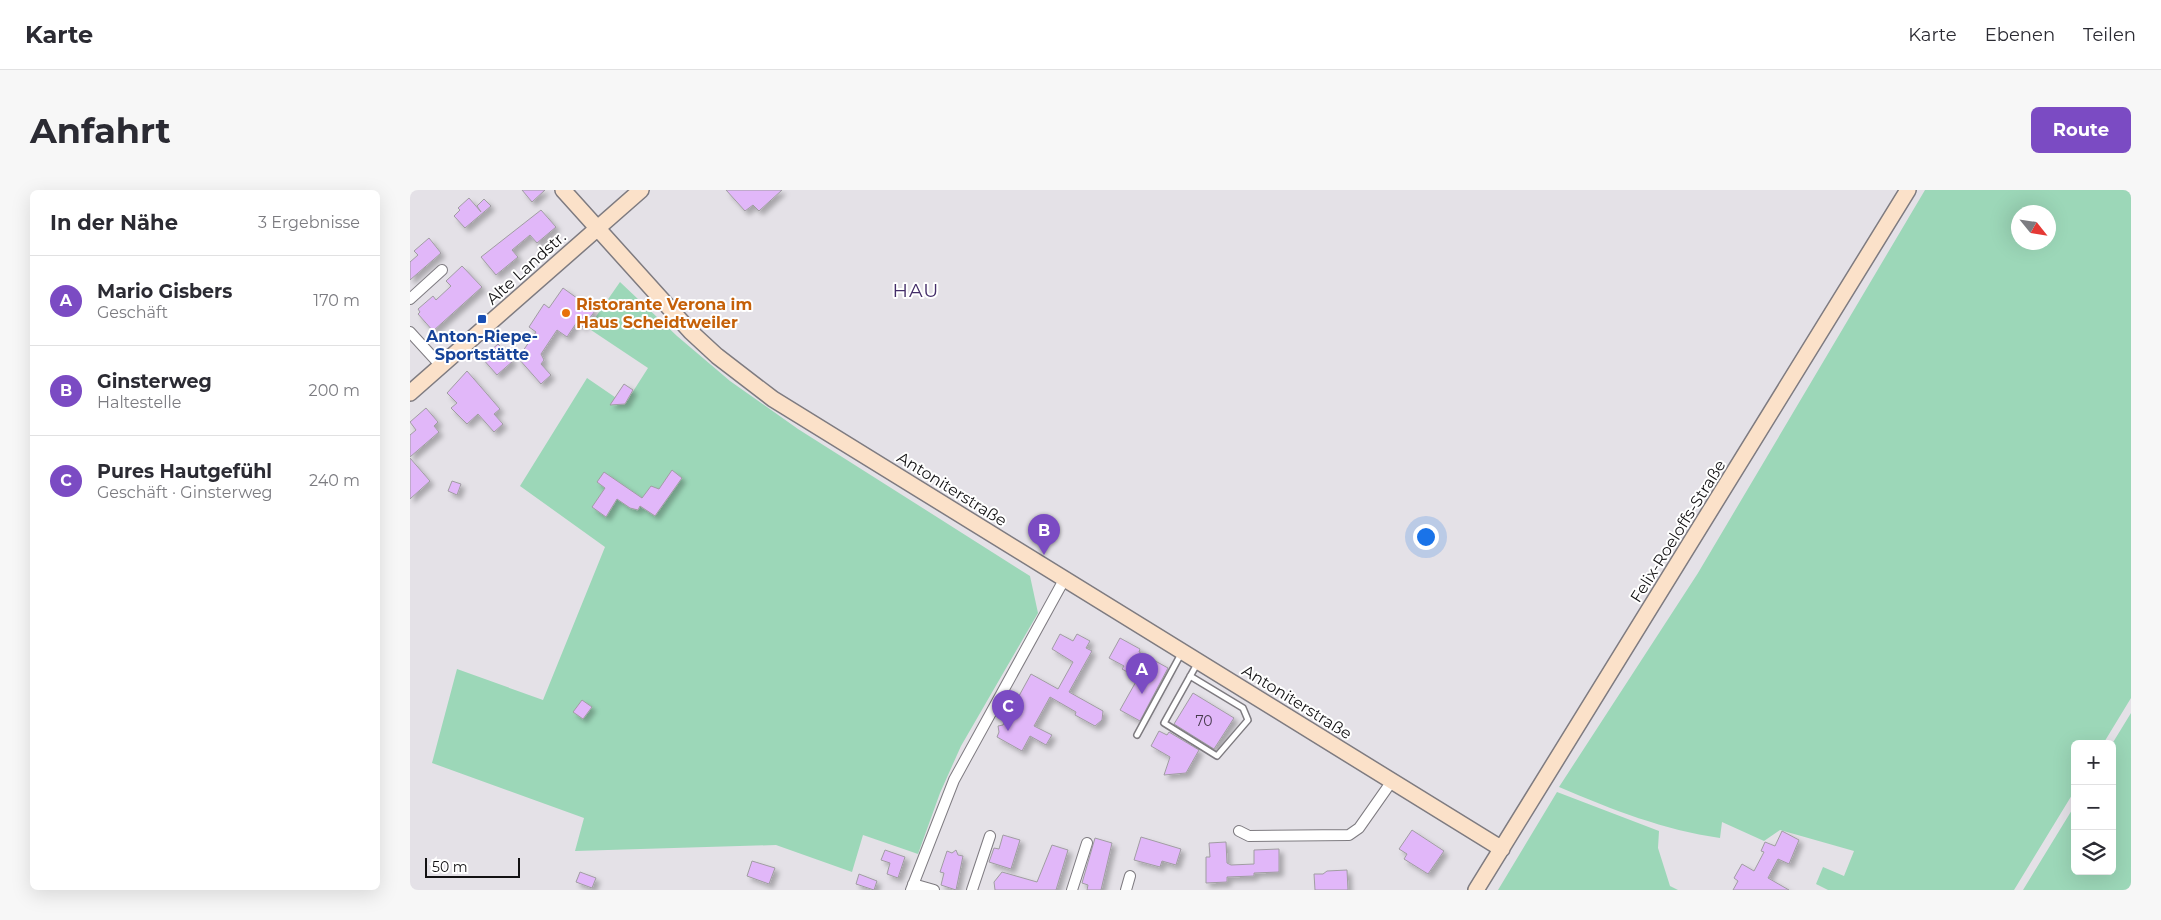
<!DOCTYPE html>
<html lang="de">
<head>
<meta charset="utf-8">
<style>
	:root { --surface:#fff; --page:#f7f7f7; --text:#2b2b33; --muted:#7c7c81; --line:#e1e1e2; --accent:#7b4bc3 }
	body { margin:0; font-family:Montserrat,sans-serif; background:var(--page); color:var(--text) }
	.controls { position:absolute; right:15px; bottom:15px; display:grid; overflow:hidden; border-radius:8px; box-shadow:0 5px 20px #0002 }
	.controls button { width:45px; height:45px; display:grid; place-items:center; padding:0; border:0; border-bottom:1px solid var(--line); background:var(--surface); color:var(--text); font:25px sans-serif }
	.compass { position:absolute; left:1601px; top:15px; width:45px; height:45px; border-radius:50%; background:var(--surface); box-shadow:0 5px 20px #0002; rotate:120deg }
	.scale { position:absolute; left:15px; bottom:12px; width:95px; box-sizing:border-box; padding-left:5px; border:2px solid #121113; border-top:0; font-size:14px; line-height:18px; white-space:nowrap; color:#121113; -webkit-text-stroke:4px #fff; paint-order:stroke }
	.you { position:absolute; left:1015px; top:346px; width:18px; height:18px; margin:-12px; border:4px solid #fff; border-radius:50%; background:#1a73e8; box-shadow:0 0 0 8px #1a73e833 }
	.badge { display:grid; place-items:center; width:32px; height:32px; border-radius:50%; background:var(--accent); color:#fff; font-size:16px; font-weight:700 }
	.pin { position:absolute; translate:-50% -41px; filter:drop-shadow(0 1px 2px #0008) }
	.pin::after { content:''; position:absolute; top:26px; width:18px; height:15px; background:inherit; clip-path:polygon(0 0,100% 0,50% 100%) }
	.list { margin:0; padding:0; list-style:none }
	h2 { display:flex; justify-content:space-between; align-items:center; height:65px; margin:0; padding:0 20px; font-size:21px }
	h2 small { font-size:16px; font-weight:400; color:var(--muted) }
	.list li { display:grid; grid-template-columns:32px 1fr auto; gap:15px; align-items:center; box-sizing:border-box; height:90px; padding:0 20px; border-top:1px solid var(--line) }
	.list b { display:block; font-size:19px; white-space:nowrap }
	.list p { margin:0; font-size:16px; white-space:nowrap; color:var(--muted) }
	.list em { font-size:16px; font-style:normal; color:var(--muted) }
	.icon { flex:none; width:28px; height:28px; fill:none; stroke:currentColor; stroke-width:2; stroke-linecap:round; stroke-linejoin:round }
	.map { position:relative; flex:none; width:1721px; height:700px; overflow:hidden; border-radius:8px }
	header { display:flex; align-items:center; gap:30px; box-sizing:border-box; height:70px; padding:0 25px; background:var(--surface); border-bottom:1px solid var(--line) }
	header strong { font-size:24px }
	nav { display:flex; gap:28px; margin-inline-start:auto; font-size:18px }
	.intro { display:flex; align-items:center; justify-content:space-between; box-sizing:border-box; height:120px; padding:0 30px }
	h1 { margin:0; font-size:35px }
	.button { padding:12px 22px; border-radius:8px; background:var(--accent); color:#fff; font-size:18px; font-weight:700 }
	main { display:flex; gap:30px; padding:0 30px }
	aside { flex:1; background:var(--surface); border-radius:8px; box-shadow:0 5px 20px #0002 }
	.map>svg:first-child { display:block }
</style>
</head>
<body>
<header>
<strong>Karte</strong>
<nav><a>Karte</a><a>Ebenen</a><a>Teilen</a></nav>
</header>
<div class="intro"><h1>Anfahrt</h1><a class="button">Route</a></div>
<main>
<aside>
<h2>In der Nähe<small>3 Ergebnisse</small></h2>
<ul class="list">
<li><span class="badge">A</span><div><b>Mario Gisbers</b><p>Geschäft</p></div><em>170 m</em></li>
<li><span class="badge">B</span><div><b>Ginsterweg</b><p>Haltestelle</p></div><em>200 m</em></li>
<li><span class="badge">C</span><div><b>Pures Hautgefühl</b><p>Geschäft · Ginsterweg</p></div><em>240 m</em></li>
</ul>
</aside>
<div class="map">
<svg width="1721" height="700" viewBox="0 0 1721 700">
	<defs>
		<filter id="shadow"><feDropShadow dx="4" dy="4" stdDeviation="2.5" flood-color="#0004"/></filter>
	</defs>
	<rect width="100%" height="100%" fill="#e4e1e7"/>
	<path fill="#9cd7b8" fill-rule="evenodd" d="M 1515,0 L 1721,0 L 1721,508 L 1693,554 L 1665,554 L 1665,600 L 1604,700 L 1418,700 L 1406,694 L 1413,677 L 1434,686 L 1444,661 L 1370,640 L 1354,651 L 1312,632 L 1310,648 C 1254,640 1203,620 1149,597 L 1288,383 ZM 1608,22 L 1638,22 L 1638,52 L 1608,52 Z
		M 210,92 L 267,146 L 320,191 L 388,239 L 620,386 L 628,423 L 551,556 L 530,603 L 508,664 L 453,645 L 442,682 L 366,655 L 165,661 L 174,628 L 22,573 L 47,479 L 133,510 L 195,357 L 110,296 L 177,188 L 215,214 L 238,178 L 178,138 Z
		M 1721,523 L 1721,700 L 1613,700 L 1665,615 L 1665,681 L 1702,681 L 1702,554 Z
		M 1147,602 L 1249,641 L 1248,658 L 1260,696 L 1268,700 L 1088,700 Z"/>
	<path fill="#e1b7f9" stroke="#a09da2" filter="url(#shadow)" d="M 112,0 L 135,0 L 122,12 Z
		M 316,0 L 372,0 L 349,21 L 343,15 L 335,21 Z
		M 59,8 L 71,22 L 67,16 L 74,9 L 81,16 L 55,38 L 44,26 L 50,20 L 48,18 Z
		M 131,20 L 146,37 L 127,53 L 120,45 L 102,60 L 108,67 L 86,85 L 71,67 Z
		M 19,48 L 31,63 L 0,90 L 0,72 L 8,65 L 4,61 Z
		M 52,76 L 72,97 L 23,141 L 8,124 L 10,122 L 8,119 L 23,106 L 26,110 L 41,96 L 36,91 Z
		M 153,98 L 185,121 L 173,137 L 167,132 L 157,147 L 147,140 L 131,164 L 134,170 L 131,174 L 141,185 L 131,194 L 108,168 L 126,142 L 119,137 L 134,114 L 139,118 Z
		M 88,154 L 103,171 L 87,185 L 72,168 Z
		M 57,181 L 90,219 L 84,224 L 93,234 L 84,242 L 68,224 L 57,234 L 41,218 L 47,213 L 37,203 Z
		M 214,194 L 223,200 L 215,214 L 200,215 Z
		M 16,218 L 28,232 L 24,236 L 29,242 L 0,267 L 0,245 L 6,240 L 0,232 Z
		M 0,268 L 20,291 L 0,309 Z
		M 262,280 L 272,288 L 245,326 L 230,316 L 228,320 L 220,318 L 207,309 L 196,327 L 182,317 L 195,298 L 187,292 L 194,282 L 232,308 L 241,296 L 249,299 Z
		M 42,291 L 51,294 L 47,305 L 38,301 Z
		M 650,444 L 663,451 L 667,444 L 680,451 L 676,458 L 682,461 L 659,502 L 693,521 L 692,530 L 685,536 L 665,525 L 666,522 L 640,507 L 624,536 L 642,545 L 636,555 L 620,546 L 612,561 L 587,547 L 589,542 L 588,536 L 593,535 L 621,484 L 648,499 L 663,472 L 642,459 Z
		M 710,448 L 730,459 L 729,462 L 758,478 L 730,531 L 710,520 L 728,488 L 712,479 L 714,476 L 699,468 Z
		M 783,503 L 824,528 L 804,559 L 764,534 Z
		M 172,510 L 182,517 L 173,529 L 163,522 Z
		M 749,541 L 757,545 L 759,542 L 789,560 L 776,583 L 754,585 L 760,567 L 741,556 Z
		M 1002,640 L 1034,661 L 1018,684 L 994,669 L 997,664 L 989,659 Z
		M 1372,641 L 1389,650 L 1379,674 L 1368,669 L 1358,688 L 1379,700 L 1323,700 L 1328,691 L 1324,688 L 1332,674 L 1344,681 L 1354,662 L 1351,661 L 1355,652 L 1365,656 Z
		M 593,645 L 610,650 L 601,679 L 579,672 L 584,658 L 589,659 Z
		M 731,647 L 771,659 L 766,675 L 752,671 L 750,677 L 724,670 Z
		M 685,648 L 702,653 L 691,700 L 677,700 L 678,695 L 672,693 Z
		M 816,652 L 817,673 L 821,675 L 844,674 L 844,660 L 869,659 L 869,682 L 844,683 L 844,686 L 817,687 L 817,692 L 796,693 L 796,667 L 800,667 L 799,653 Z
		M 642,655 L 658,660 L 646,700 L 585,700 L 584,692 L 592,682 L 627,692 Z
		M 475,660 L 495,667 L 488,688 L 477,684 L 480,673 L 471,670 Z
		M 546,660 L 548,665 L 553,666 L 546,700 L 531,695 L 534,683 L 530,682 L 537,661 L 542,663 Z
		M 342,671 L 365,678 L 359,694 L 337,686 Z
		M 937,680 L 938,700 L 905,700 L 904,684 L 913,684 L 917,681 Z
		M 170,682 L 186,688 L 182,698 L 166,692 Z
		M 449,684 L 467,691 L 464,700 L 446,694 Z"/>
	<g fill="none" stroke-linecap="round" stroke-linejoin="round">
		<g stroke="#7e7b80" stroke-width="8">
			<path id="lane" d="M 780,486 L 833,518 L 838,530 L 807,566 L 754,533 L 787,474
				M 727,545 L 771,464"/>
		</g>
		<g stroke="#7e7b80" stroke-width="12">
			<path id="street" d="M 0,109 L 32,80
				M 0,142 L 31,176
				M 829,641 L 839,646 L 939,645 L 949,638 L 982,591
				M 503,694 L 524,700
				M 501,700 L 544,590 L 655,388
				M 562,700 L 580,646
				M 662,700 L 677,653
				M 716,700 L 720,686"/>
		</g>
		<g stroke="#7e7b80" stroke-width="18">
			<path id="secondary" d="M 153,0 L 281,142 L 307,166 L 363,209 L 1092,659
				M 0,203 L 231,0
				M 1066,700 L 1498,0"/>
		</g>
		<use href="#lane" stroke="#fff" stroke-width="5"/>
		<use href="#street" stroke="#fff" stroke-width="10"/>
		<use href="#secondary" stroke="#fbe1c9" stroke-width="15"/>
	</g>
	<circle fill="#e8710a" stroke="#fff" stroke-width="2" cx="156" cy="123" r="5"/>
	<rect fill="#1a4fb4" stroke="#fff" stroke-width="2" x="67" y="124" width="10" height="10" rx="2.5"/>
	<g text-anchor="middle" dominant-baseline="central" stroke-width="4" stroke-linejoin="round" paint-order="stroke">
		<g font-size="14" fill="#463a4c">
			<text x="794" y="531">70</text>
		</g>
		<g font-size="16" fill="#121113" stroke="#fff">
			<text transform="translate(116 78) rotate(-42)">Alte Landstr.</text>
			<text transform="translate(542 299) rotate(32)">Antoniterstraße</text>
			<text transform="translate(1268 341) rotate(-58)">Felix-Roeloffs-Straße</text>
			<text transform="translate(887 512) rotate(32)">Antoniterstraße</text>
		</g>
		<g font-size="16" font-weight="bold" fill="#c56008" stroke="#fff" text-anchor="start">
			<text x="166" y="114">Ristorante Verona im<tspan x="166" dy="18">Haus Scheidtweiler</tspan></text>
		</g>
		<g font-size="16" font-weight="bold" fill="#164399" stroke="#fff">
			<text x="72" y="146">Anton-Riepe-<tspan x="72" dy="18">Sportstätte</tspan></text>
		</g>
		<g font-size="19" letter-spacing="1" fill="#442e69" stroke="#fff">
			<text x="506" y="100">HAU</text>
		</g>
	</g>
</svg>
<div class="controls">
<button>+</button>
<button>−</button>
<button><svg class="icon" aria-label="layers" viewBox="0 0 24 24"><path d="M12 4l9 5-9 5-9-5zM3 14l9 5 9-5"/></svg></button>
</div>
<svg class="compass" viewBox="-18 -18 36 36"><path d="M0-13l5 13h-10z" fill="#e53935"/><path d="M0 13l5-13h-10z" fill="#7c7c81"/></svg>
<div class="scale">50 m</div>
<div class="you"></div>
<div class="pin badge" style="left:732px;top:504px">A</div>
<div class="pin badge" style="left:634px;top:365px">B</div>
<div class="pin badge" style="left:598px;top:541px">C</div>
</div>
</main>
</body>
</html>
